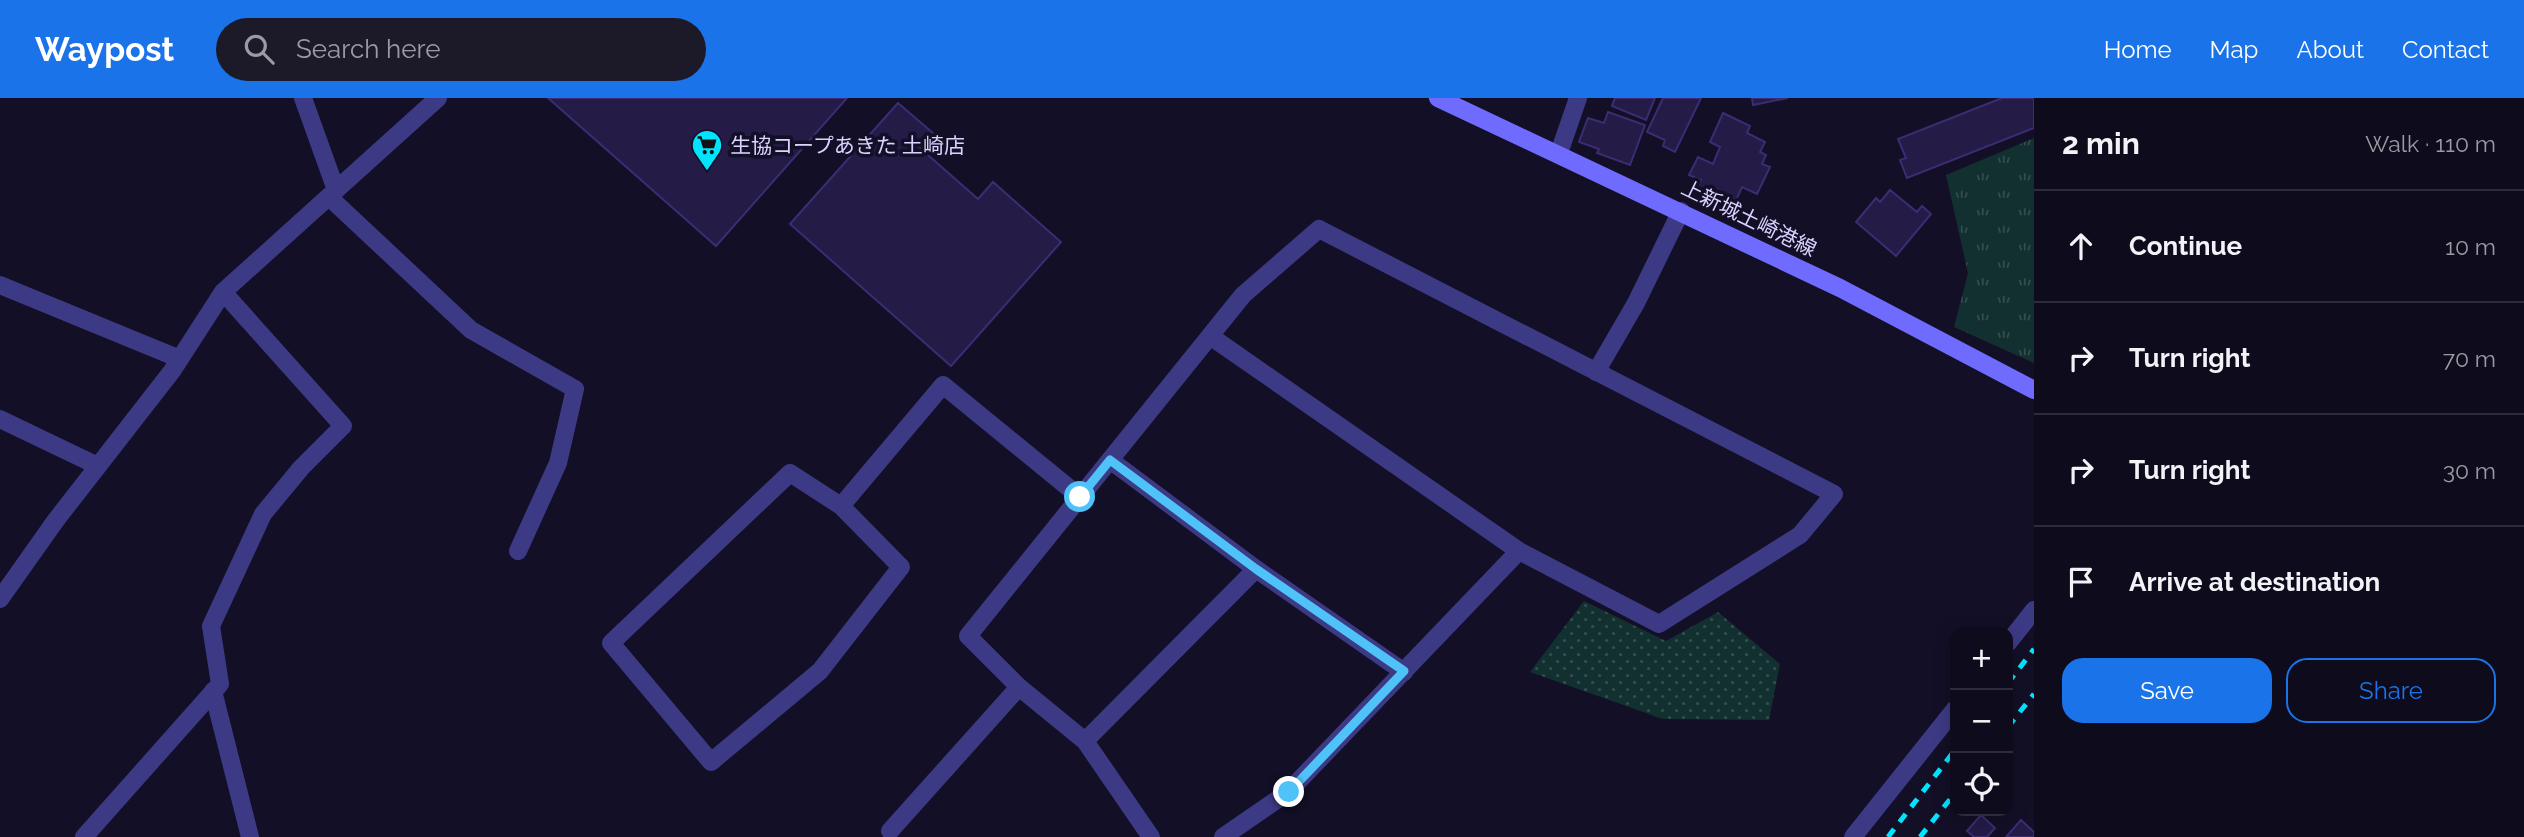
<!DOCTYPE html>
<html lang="en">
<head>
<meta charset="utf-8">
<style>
	:root { --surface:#0e0b1c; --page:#1c1929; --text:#f1f3f6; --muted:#9b9ba3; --line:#2e2b3b; --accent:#1a73e8 }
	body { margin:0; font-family:Raleway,"Noto Sans JP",sans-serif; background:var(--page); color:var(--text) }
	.controls { position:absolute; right:21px; bottom:21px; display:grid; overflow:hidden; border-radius:14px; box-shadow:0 4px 18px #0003 }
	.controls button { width:63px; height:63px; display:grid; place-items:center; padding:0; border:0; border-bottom:2px solid var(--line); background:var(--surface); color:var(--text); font:35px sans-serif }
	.stop { position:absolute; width:21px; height:21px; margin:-16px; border:5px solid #4fc3f7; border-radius:50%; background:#fff }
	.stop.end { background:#4fc3f7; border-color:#fff; box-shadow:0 2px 7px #0008 }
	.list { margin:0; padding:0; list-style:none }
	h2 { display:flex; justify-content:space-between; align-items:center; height:91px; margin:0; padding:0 28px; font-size:30px }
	h2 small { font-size:23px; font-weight:400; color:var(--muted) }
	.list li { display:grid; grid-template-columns:46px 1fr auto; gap:21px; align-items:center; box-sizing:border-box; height:112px; padding:0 28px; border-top:2px solid var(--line) }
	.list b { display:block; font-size:26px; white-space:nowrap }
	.list em { font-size:23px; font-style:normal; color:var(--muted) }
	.actions { display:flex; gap:14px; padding:21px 28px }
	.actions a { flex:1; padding:16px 0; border:2px solid var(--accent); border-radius:21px; text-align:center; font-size:24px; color:var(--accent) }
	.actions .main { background:var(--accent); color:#fff }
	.icon { flex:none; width:38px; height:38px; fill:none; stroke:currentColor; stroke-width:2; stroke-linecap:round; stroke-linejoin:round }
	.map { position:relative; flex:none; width:2034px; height:739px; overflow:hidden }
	header { display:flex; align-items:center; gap:42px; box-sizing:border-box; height:98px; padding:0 35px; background:var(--accent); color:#fff }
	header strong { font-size:33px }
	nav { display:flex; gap:38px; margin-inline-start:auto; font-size:24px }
	.search { width:490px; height:63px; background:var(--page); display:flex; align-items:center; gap:18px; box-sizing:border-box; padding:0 24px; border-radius:38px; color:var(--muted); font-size:26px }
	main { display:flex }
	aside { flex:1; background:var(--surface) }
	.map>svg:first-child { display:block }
</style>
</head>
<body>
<header>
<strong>Waypost</strong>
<div class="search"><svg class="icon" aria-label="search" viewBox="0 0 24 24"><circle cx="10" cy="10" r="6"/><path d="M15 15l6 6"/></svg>Search here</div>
<nav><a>Home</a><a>Map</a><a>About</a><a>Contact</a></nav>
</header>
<main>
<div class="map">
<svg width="2034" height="739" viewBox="0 0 2034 739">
	<defs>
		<pattern id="grass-tufts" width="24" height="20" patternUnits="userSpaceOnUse" patternTransform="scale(1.75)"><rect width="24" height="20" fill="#12302f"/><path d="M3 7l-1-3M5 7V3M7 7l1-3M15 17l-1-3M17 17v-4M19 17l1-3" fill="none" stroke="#344d4e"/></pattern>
		<pattern id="park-dots" width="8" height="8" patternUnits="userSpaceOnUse" patternTransform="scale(1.75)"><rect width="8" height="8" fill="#12302f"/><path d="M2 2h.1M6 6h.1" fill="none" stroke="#344d4e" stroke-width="1.8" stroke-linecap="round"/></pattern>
	</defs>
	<rect width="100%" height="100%" fill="#130f26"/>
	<path fill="url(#grass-tufts)" d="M 2034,40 L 2034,265 L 1954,229 L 1968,175 L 1946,77 Z"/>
	<path fill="url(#park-dots)" d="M 1584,503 L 1666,543 L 1718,514 L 1780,566 L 1769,622 L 1663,621 L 1530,574 Z"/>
	<path fill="#241b47" stroke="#3b2d73" stroke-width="2" d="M 548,0 L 847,0 L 716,148 Z
		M 1615,0 L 1655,0 L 1646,22 L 1612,8 Z
		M 1663,0 L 1701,0 L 1675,54 L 1663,48 L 1665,42 L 1647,34 Z
		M 1752,0 L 1788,0 L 1753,7 Z
		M 2002,0 L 2034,0 L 2034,30 L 1907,80 L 1900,62 L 1906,60 L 1898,41 Z
		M 898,5 L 933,35 L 920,50 L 978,101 L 993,84 L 1061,144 L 951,268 L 790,126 Z
		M 1608,14 L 1645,27 L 1630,67 L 1597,55 L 1599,51 L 1579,44 L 1588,20 L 1604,25 Z
		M 1723,15 L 1750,28 L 1747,35 L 1765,44 L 1760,54 L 1766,57 L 1762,66 L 1770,69 L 1757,96 L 1742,89 L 1733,109 L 1696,92 L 1701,82 L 1689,77 L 1698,59 L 1713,66 L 1720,49 L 1710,44 Z
		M 1890,92 L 1917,114 L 1922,108 L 1931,116 L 1896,158 L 1856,124 L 1876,100 L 1880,104 Z
		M 1981,717 L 1995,730 L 1987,739 L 1974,739 L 1967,733 Z
		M 2021,722 L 2034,734 L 2034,739 L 2006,739 Z"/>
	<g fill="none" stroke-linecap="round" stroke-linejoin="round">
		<path stroke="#3d3a85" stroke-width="18" d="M 303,0 L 336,92
			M 1559,55 L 1578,0
			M 329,99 L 471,232 L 575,291 L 558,365 L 518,453
			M 0,187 L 180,261
			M 1210,238 L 1519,453
			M 0,321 L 98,368
			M 1110,362 L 1256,471
			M 841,408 L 790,375 L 611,545 L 711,664 L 820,573 L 901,469 L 841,408 L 943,287 L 1080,399
			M 0,501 L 56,422 L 172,273 L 223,194 L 438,0
			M 2008,545 L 2034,512
			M 1019,589 L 1085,643
			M 213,593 L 250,739
			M 890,733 L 1019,589 L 968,538 L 1243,197 L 1319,131 L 1834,396 L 1800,437 L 1659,526 L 1519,453 L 1288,694 L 1223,739
			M 84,739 L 220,586 L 211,528 L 263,416 L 301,370 L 343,328 L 223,194
			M 1151,739 L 1085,643 L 1256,471 L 1404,574
			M 1853,739 L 1955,611"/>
		<path stroke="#3d3a85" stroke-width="18" d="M 1596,274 L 1636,205 L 1681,113"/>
		<path stroke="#6f6bff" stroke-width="18" d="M 1438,0 L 1840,190 L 2034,292"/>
		<path stroke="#00e5ff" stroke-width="5" stroke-dasharray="10 9" stroke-linecap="butt" d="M 2008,585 L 2034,551
			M 2008,629 L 2034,596
			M 1888,739 L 1955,652
			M 1920,739 L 1955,695"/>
	</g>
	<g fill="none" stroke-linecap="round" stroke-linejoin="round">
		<path stroke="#4fc3f7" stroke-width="9" d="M 1080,399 L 1110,362 L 1256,471 L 1404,573 L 1289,694"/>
	</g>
	<defs>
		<g id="supermarket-pin" transform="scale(1.575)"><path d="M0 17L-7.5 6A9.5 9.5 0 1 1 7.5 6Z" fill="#00e5ff" stroke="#130f26"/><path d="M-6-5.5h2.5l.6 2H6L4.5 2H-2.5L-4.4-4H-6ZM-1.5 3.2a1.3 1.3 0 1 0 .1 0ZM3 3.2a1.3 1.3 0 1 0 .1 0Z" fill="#111"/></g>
	</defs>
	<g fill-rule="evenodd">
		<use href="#supermarket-pin" x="707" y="47"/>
	</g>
	<g text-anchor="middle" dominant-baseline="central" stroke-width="7" stroke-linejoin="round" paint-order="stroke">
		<g font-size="21" fill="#d9d4ff" stroke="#130f26" text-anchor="start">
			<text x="730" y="47">生協コープあきた 土崎店</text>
		</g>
		<g font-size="21" fill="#d9d4ff" stroke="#130f26">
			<text transform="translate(1749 120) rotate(26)">上新城土崎港線</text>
		</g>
	</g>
</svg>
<div class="controls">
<button>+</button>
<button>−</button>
<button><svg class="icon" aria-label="locate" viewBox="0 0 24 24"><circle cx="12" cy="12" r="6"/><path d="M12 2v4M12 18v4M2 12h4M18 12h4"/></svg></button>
</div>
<div class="stop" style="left:1080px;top:399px"></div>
<div class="stop end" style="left:1289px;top:694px"></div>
</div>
<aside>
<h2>2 min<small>Walk · 110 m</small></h2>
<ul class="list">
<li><svg class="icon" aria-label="ahead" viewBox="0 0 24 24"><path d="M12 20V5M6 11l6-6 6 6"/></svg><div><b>Continue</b></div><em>10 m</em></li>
<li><svg class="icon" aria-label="right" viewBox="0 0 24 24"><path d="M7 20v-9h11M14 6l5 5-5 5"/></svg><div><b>Turn right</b></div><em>70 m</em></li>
<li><svg class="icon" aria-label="right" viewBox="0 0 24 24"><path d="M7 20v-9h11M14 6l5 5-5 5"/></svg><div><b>Turn right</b></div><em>30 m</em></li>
<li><svg class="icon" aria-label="arrive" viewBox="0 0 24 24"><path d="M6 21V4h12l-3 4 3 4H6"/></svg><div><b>Arrive at destination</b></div></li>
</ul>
<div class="actions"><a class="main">Save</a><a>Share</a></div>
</aside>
</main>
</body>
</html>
